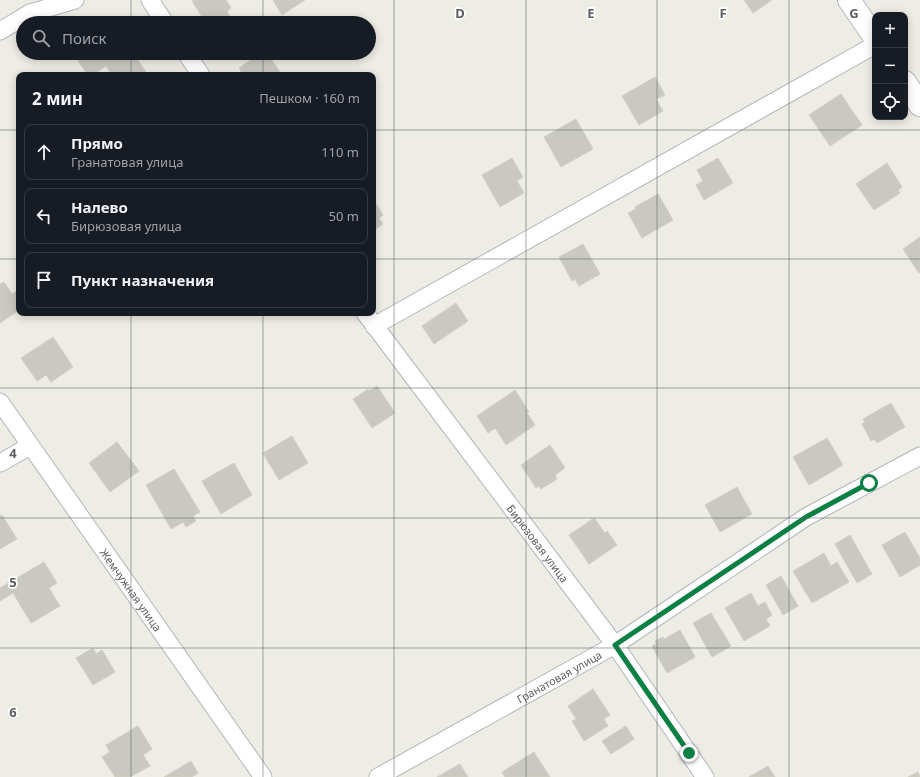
<!DOCTYPE html>
<html lang="ru">
<head>
<meta charset="utf-8">
<style>
	:root { --surface:#171b24; --page:#242831; --text:#f1f3f6; --muted:#9ea1a6; --line:#363941 }
	body { margin:0; font-family:"Noto Sans",sans-serif; background:var(--page); color:var(--text) }
	.controls { position:absolute; right:12px; top:12px; display:grid; overflow:hidden; border-radius:8px; box-shadow:0 2px 10px #0003 }
	.controls button { width:36px; height:36px; display:grid; place-items:center; padding:0; border:0; border-bottom:1px solid var(--line); background:var(--surface); color:var(--text); font:20px sans-serif }
	.stop { position:absolute; width:12px; height:12px; margin:-9px; border:3px solid #0b8043; border-radius:50%; background:#fff }
	.stop.end { background:#0b8043; border-color:#fff; box-shadow:0 1px 4px #0008 }
	.list { margin:0; padding:0; list-style:none }
	h2 { display:flex; justify-content:space-between; align-items:center; height:52px; margin:0; padding:0 16px; font-size:17px }
	h2 small { font-size:13px; font-weight:400; color:var(--muted) }
	.list li { display:grid; grid-template-columns:26px 1fr auto; gap:12px; align-items:center; box-sizing:border-box; height:56px; margin:0 8px 8px; padding:0 8px; border:1px solid var(--line); border-radius:8px }
	.list b { display:block; font-size:15px; white-space:nowrap }
	.list p { margin:0; font-size:13px; white-space:nowrap; color:var(--muted) }
	.list em { font-size:13px; font-style:normal; color:var(--muted) }
	.icon { flex:none; width:22px; height:22px; fill:none; stroke:currentColor; stroke-width:2; stroke-linecap:round; stroke-linejoin:round }
	.map { position:relative; flex:none; width:920px; height:777px; overflow:hidden }
	.search { position:absolute; background:var(--surface); box-shadow:0 2px 10px #0003; left:16px; top:16px; width:360px; height:44px; display:flex; align-items:center; gap:10px; box-sizing:border-box; padding:0 14px; border-radius:22px; color:var(--muted); font-size:15px }
	.panel { position:absolute; background:var(--surface); box-shadow:0 2px 10px #0003; left:16px; top:72px; width:360px; height:244px; border-radius:8px }
	.map>svg:first-child { display:block }
</style>
</head>
<body>
<div class="map">
<svg width="920" height="777" viewBox="0 0 920 777">
	<rect width="100%" height="100%" fill="#edede5"/>
	<path fill="#c9c8c1" stroke="#d1d0c4" d="M 194,0 L 226,0 L 231,8 L 227,11 L 231,19 L 225,23 L 213,23 L 212,21 L 206,23 L 192,1 Z
		M 273,0 L 305,0 L 282,15 Z
		M 744,0 L 772,0 L 753,13 Z
		M 91,53 L 133,53 L 148,75 L 112,75 L 106,66 L 93,75 L 88,75 L 78,61 Z
		M 261,53 L 267,53 L 282,75 L 243,75 L 239,68 Z
		M 655,77 L 665,95 L 656,99 L 663,111 L 639,125 L 622,96 Z
		M 841,94 L 862,125 L 830,146 L 809,115 Z
		M 576,119 L 593,149 L 561,167 L 544,137 Z
		M 512,158 L 523,177 L 517,181 L 524,193 L 500,207 L 482,175 Z
		M 718,158 L 733,183 L 704,200 L 696,185 L 703,181 L 697,170 Z
		M 887,163 L 902,187 L 898,190 L 900,193 L 874,210 L 856,184 Z
		M 658,194 L 673,220 L 642,238 L 628,213 L 636,209 L 635,207 Z
		M 376,204 L 383,215 L 379,218 L 383,224 L 373,231 L 373,207 Z
		M 920,237 L 920,272 L 919,273 L 903,249 Z
		M 583,244 L 600,274 L 579,286 L 575,279 L 572,281 L 559,257 Z
		M 4,282 L 12,294 L 18,290 L 19,292 L 19,310 L 0,323 L 0,284 Z
		M 456,303 L 468,321 L 434,344 L 422,326 Z
		M 53,337 L 73,367 L 51,382 L 46,375 L 37,381 L 21,358 Z
		M 377,386 L 395,413 L 372,428 L 353,399 L 368,389 L 369,391 Z
		M 515,390 L 529,412 L 527,413 L 535,425 L 506,445 L 495,428 L 488,433 L 477,416 Z
		M 891,403 L 905,427 L 877,443 L 874,439 L 871,441 L 862,424 L 865,422 L 863,419 Z
		M 292,436 L 308,463 L 279,480 L 263,453 Z
		M 827,438 L 843,465 L 809,485 L 793,457 Z
		M 117,442 L 139,471 L 110,492 L 89,463 Z
		M 550,445 L 565,468 L 555,475 L 557,479 L 541,489 L 539,486 L 536,488 L 521,465 Z
		M 234,463 L 252,495 L 221,514 L 202,481 Z
		M 174,469 L 200,512 L 193,516 L 196,521 L 186,527 L 183,522 L 171,529 L 146,485 Z
		M 737,487 L 752,514 L 720,532 L 705,505 Z
		M 2,515 L 17,539 L 0,549 L 0,516 Z
		M 594,518 L 605,533 L 607,531 L 617,545 L 589,564 L 569,535 Z
		M 905,532 L 920,558 L 920,565 L 900,577 L 882,545 Z
		M 850,535 L 872,574 L 857,583 L 835,544 Z
		M 824,553 L 831,566 L 837,562 L 849,582 L 812,603 L 793,571 Z
		M 44,562 L 57,583 L 49,588 L 60,606 L 31,623 L 13,593 L 0,601 L 0,588 Z
		M 781,576 L 798,606 L 783,615 L 766,585 Z
		M 751,593 L 758,606 L 765,602 L 772,615 L 766,619 L 770,626 L 744,641 L 725,608 Z
		M 711,613 L 731,646 L 712,657 L 693,623 Z
		M 680,630 L 695,657 L 667,673 L 652,646 L 656,644 L 655,641 L 663,637 L 664,639 Z
		M 93,648 L 96,654 L 102,650 L 115,672 L 93,685 L 76,658 Z
		M 593,689 L 610,715 L 604,719 L 608,726 L 584,741 L 572,721 L 576,719 L 568,706 Z
		M 138,726 L 152,749 L 143,755 L 150,766 L 130,777 L 115,777 L 102,757 L 110,752 L 106,745 Z
		M 626,726 L 634,739 L 611,754 L 602,741 Z
		M 534,752 L 550,777 L 505,777 L 502,772 Z
		M 191,761 L 198,773 L 192,777 L 164,777 Z
		M 460,764 L 468,777 L 437,777 Z
		M 768,766 L 775,777 L 749,777 Z
		M 918,772 L 920,777 L 908,777 Z"/>
	<g fill="none" stroke-linecap="round" stroke-linejoin="round">
		<g stroke="#b5b5ba" stroke-width="19">
			<g id="minor">
				<path d="M 150,0 L 165,23"/>
				<path d="M 0,31 L 30,13 L 75,0"/>
				<path d="M 186,53 L 201,75"/>
				<path id="s1" d="M 365,313 L 615,645 L 705,777"/>
				<path d="M 374,326 L 875,45"/>
				<path id="s2" d="M 0,402 L 263,777"/>
				<path d="M 0,463 L 30,446"/>
				<path id="s3" d="M 378,777 L 615,645 L 806,517 L 920,456"/>
			</g>
		</g>
		<g stroke="#b6b7bd" stroke-width="24">
			<path id="secondary" d="M 849,0 L 875,38
				M 905,82 L 920,105"/>
		</g>
		<use href="#minor" stroke="#fff" stroke-width="17"/>
		<use href="#secondary" stroke="#fff" stroke-width="22"/>
	</g>
	<g fill="none" stroke-linecap="round" stroke-linejoin="round">
		<path stroke="#0b8043" stroke-width="5" d="M 689,753 L 615,645 L 806,517 L 869,483"/>
	</g>
	<path fill="none" stroke="#5d5e63" stroke-width="1" stroke-opacity="0.55" d="M 131,0 L 131,23M 263,0 L 263,23M 394,0 L 394,777M 526,0 L 526,777M 657,0 L 657,777M 789,0 L 789,777M 131,53 L 131,75M 263,53 L 263,75M 0,130 L 19,130M 373,130 L 920,130M 0,259 L 19,259M 373,259 L 920,259M 131,313 L 131,777M 263,313 L 263,777M 0,388 L 920,388M 0,518 L 920,518M 0,648 L 920,648"/>
	<g text-anchor="middle" dominant-baseline="central" stroke-width="3.5" stroke-linejoin="round" paint-order="stroke">
		<g font-size="11" fill="#5d5e63" stroke="#fff">
			<text stroke="none"><textPath href="#s1" startOffset="288">Бирюзовая улица</textPath></text>
			<text stroke="none"><textPath href="#s2" startOffset="229">Жемчужная улица</textPath></text>
			<text stroke="none"><textPath href="#s3" startOffset="207">Гранатовая улица</textPath></text>
		</g>
	</g>
	<g font-size="13" text-anchor="middle" font-weight="bold" fill="#5d5e63" stroke="#fff" stroke-width="3.5" stroke-linejoin="round" paint-order="stroke">
		<text x="460" y="18">D</text>
		<text x="591" y="18">E</text>
		<text x="723" y="18">F</text>
		<text x="854" y="18">G</text>
		<text x="13" y="458">4</text>
		<text x="13" y="587">5</text>
		<text x="13" y="717">6</text>
	</g>
</svg>
<div class="controls">
<button>+</button>
<button>−</button>
<button><svg class="icon" aria-label="locate" viewBox="0 0 24 24"><circle cx="12" cy="12" r="6"/><path d="M12 2v4M12 18v4M2 12h4M18 12h4"/></svg></button>
</div>
<div class="stop" style="left:869px;top:483px"></div>
<div class="stop end" style="left:689px;top:753px"></div>
<div class="search"><svg class="icon" aria-label="search" viewBox="0 0 24 24"><circle cx="10" cy="10" r="6"/><path d="M15 15l6 6"/></svg>Поиск</div>
<section class="panel">
<h2>2 мин<small>Пешком · 160 m</small></h2>
<ul class="list">
<li><svg class="icon" aria-label="ahead" viewBox="0 0 24 24"><path d="M12 20V5M6 11l6-6 6 6"/></svg><div><b>Прямо</b><p>Гранатовая улица</p></div><em>110 m</em></li>
<li><svg class="icon" aria-label="left" viewBox="0 0 24 24"><path d="M17 20v-9H6M10 6l-5 5 5 5"/></svg><div><b>Налево</b><p>Бирюзовая улица</p></div><em>50 m</em></li>
<li><svg class="icon" aria-label="arrive" viewBox="0 0 24 24"><path d="M6 21V4h12l-3 4 3 4H6"/></svg><div><b>Пункт назначения</b></div></li>
</ul>
</section>
</div>
</body>
</html>
